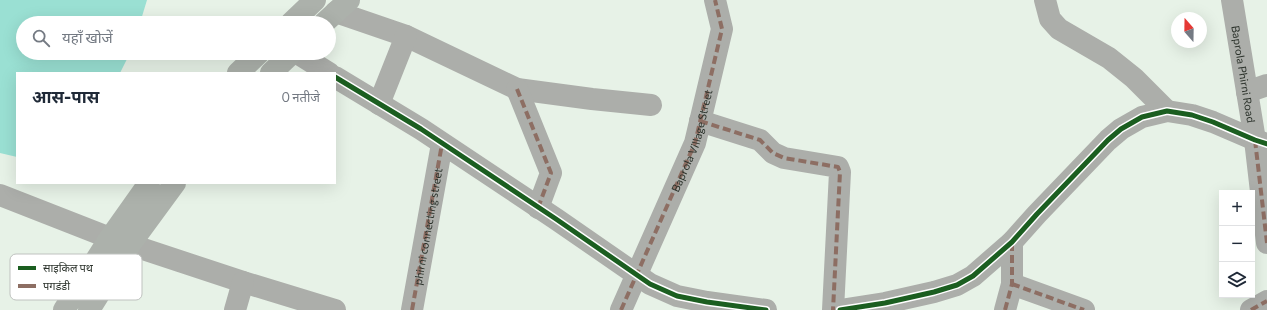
<!DOCTYPE html>
<html lang="hi">
<head>
<meta charset="utf-8">
<style>
	:root { --surface:#fff; --page:#f6f6f7; --text:#1f2937; --muted:#747a83; --line:#e0e1e3 }
	body { margin:0; font-family:Commissioner,"Noto Sans Devanagari",sans-serif; background:var(--page); color:var(--text) }
	.controls { position:absolute; right:12px; bottom:12px; display:grid; overflow:hidden; border-radius:0px; box-shadow:0 4px 16px #0002 }
	.controls button { width:36px; height:36px; display:grid; place-items:center; padding:0; border:0; border-bottom:1px solid var(--line); background:var(--surface); color:var(--text); font:20px sans-serif }
	.compass { position:absolute; left:1171px; top:12px; width:36px; height:36px; border-radius:50%; background:var(--surface); box-shadow:0 4px 16px #0002; rotate:340deg }
	.list { margin:0; padding:0; list-style:none }
	h2 { display:flex; justify-content:space-between; align-items:center; height:52px; margin:0; padding:0 16px; font-size:17px }
	h2 small { font-size:13px; font-weight:400; color:var(--muted) }
	.icon { flex:none; width:22px; height:22px; fill:none; stroke:currentColor; stroke-width:2; stroke-linecap:round; stroke-linejoin:round }
	.map { position:relative; flex:none; width:1267px; height:310px; overflow:hidden }
	.search { position:absolute; background:var(--surface); box-shadow:0 4px 16px #0002; left:16px; top:16px; width:320px; height:44px; display:flex; align-items:center; gap:10px; box-sizing:border-box; padding:0 14px; border-radius:22px; color:var(--muted); font-size:15px }
	.panel { position:absolute; background:var(--surface); box-shadow:0 4px 16px #0002; left:16px; top:72px; width:320px; height:112px; border-radius:0px }
	.map>svg:first-child { display:block }
</style>
</head>
<body>
<div class="map">
<svg width="1267" height="310" viewBox="0 0 1267 310">
	<rect width="100%" height="100%" fill="#e7f2e7"/>
	<path fill="#9ae0d3" d="M 0,0 L 147,0 L 140,23 L 23,23 L 23,53 L 130,53 L 120,73 L 17,73 L 17,157 L 0,153 Z"/>
	<g fill="none" stroke-linecap="round" stroke-linejoin="round">
		<g stroke="#acaeaa" stroke-width="22">
			<path d="M 1045,0 L 1050,19 L 1059,29 L 1109,58 L 1134,78 L 1167,111"/>
			<path id="s1" d="M 1232,0 L 1255,140 L 1267,243"/>
			<path d="M 336,12 L 406,36 L 517,89 L 592,99 L 651,105"/>
			<path d="M 297,53 L 329,73"/>
			<path d="M 335,77 L 421,129 L 556,219 L 650,284 L 677,296 L 707,302 L 766,310"/>
			<path d="M 517,89 L 551,173 L 538,208"/>
			<path d="M 1247,92 L 1267,85"/>
			<path d="M 379,104 L 406,36"/>
			<path d="M 700,121 L 760,140 L 773,153 L 784,158 L 838,167 L 840,172 L 833,310"/>
			<path d="M 0,195 L 110,238"/>
			<path d="M 131,245 L 243,282 L 335,310"/>
			<path d="M 1012,284 L 1084,310"/>
			<path d="M 235,310 L 243,282"/>
			<path d="M 412,310 L 442,144"/>
			<path d="M 621,310 L 695,143 L 722,29 L 715,0"/>
			<path d="M 840,310 L 885,303 L 934,292 L 957,285 L 973,276 L 1012,242 L 1037,214 L 1108,140 L 1121,129 L 1142,117 L 1167,111 L 1192,115 L 1213,122 L 1255,140 L 1267,144"/>
			<path d="M 1005,310 L 1012,284 L 1012,242"/>
			<path d="M 1251,310 L 1267,301"/>
		</g>
		<path stroke="#acb1ab" stroke-width="22" d="M 291,23 L 315,0
			M 324,23 L 349,0
			M 238,73 L 259,53
			M 271,73 L 292,53
			M 64,310 L 110,238 L 149,183
			M 89,310 L 131,243 L 175,183"/>
		<g stroke="#8d6e63" stroke-width="4" stroke-dasharray="8 4" stroke-linecap="butt">
			<path d="M 517,89 L 551,173 L 538,208"/>
			<path d="M 700,121 L 760,140 L 773,153 L 784,158 L 838,167 L 840,172 L 833,310"/>
			<path d="M 1255,140 L 1267,243"/>
			<path d="M 1012,284 L 1084,310"/>
			<path id="s2" d="M 412,310 L 442,144"/>
			<path id="s3" d="M 621,310 L 695,143 L 722,29 L 715,0"/>
			<path d="M 1005,310 L 1012,284 L 1012,242"/>
			<path d="M 1251,310 L 1267,301"/>
		</g>
		<g stroke="#fff" stroke-width="8">
			<path id="cycleway" d="M 335,77 L 421,129 L 556,219 L 650,284 L 677,296 L 707,302 L 766,310
				M 840,310 L 885,303 L 934,292 L 957,285 L 973,276 L 1012,242 L 1037,214 L 1108,140 L 1121,129 L 1142,117 L 1167,111 L 1192,115 L 1213,122 L 1255,140 L 1267,144"/>
		</g>
		<use href="#cycleway" stroke="#1b5e20" stroke-width="5"/>
	</g>
	<g text-anchor="middle" dominant-baseline="central" stroke-width="3.5" stroke-linejoin="round" paint-order="stroke">
		<g font-size="11" fill="#2b322b" stroke="#fff">
			<text stroke="none"><textPath href="#s1" startOffset="75">Baprola Phirni Road</textPath></text>
			<text stroke="none"><textPath href="#s3" startOffset="184">Baprola Village Street</textPath></text>
			<text stroke="none"><textPath href="#s2" startOffset="85">phirni connecting street</textPath></text>
		</g>
	</g>
	<rect x="10" y="254" width="132" height="46" rx="6" fill="#fff" stroke="#bfc2bf" stroke-width="1"/>
	<rect x="18" y="266" width="18" height="4" fill="#1b5e20"/>
	<rect x="18" y="284" width="18" height="4" fill="#8d6e63"/>
	<g font-size="11" fill="#2b322b">
		<text x="43" y="272">साइकिल पथ</text>
		<text x="43" y="290">पगडंडी</text>
	</g>
</svg>
<div class="controls">
<button>+</button>
<button>−</button>
<button><svg class="icon" aria-label="layers" viewBox="0 0 24 24"><path d="M12 4l9 5-9 5-9-5zM3 14l9 5 9-5"/></svg></button>
</div>
<svg class="compass" viewBox="-18 -18 36 36"><path d="M0-13l5 13h-10z" fill="#e53935"/><path d="M0 13l5-13h-10z" fill="#747a83"/></svg>
<div class="search"><svg class="icon" aria-label="search" viewBox="0 0 24 24"><circle cx="10" cy="10" r="6"/><path d="M15 15l6 6"/></svg>यहाँ खोजें</div>
<section class="panel">
<h2>आस-पास<small>0 नतीजे</small></h2>
<ul class="list">
</ul>
</section>
</div>
</body>
</html>
